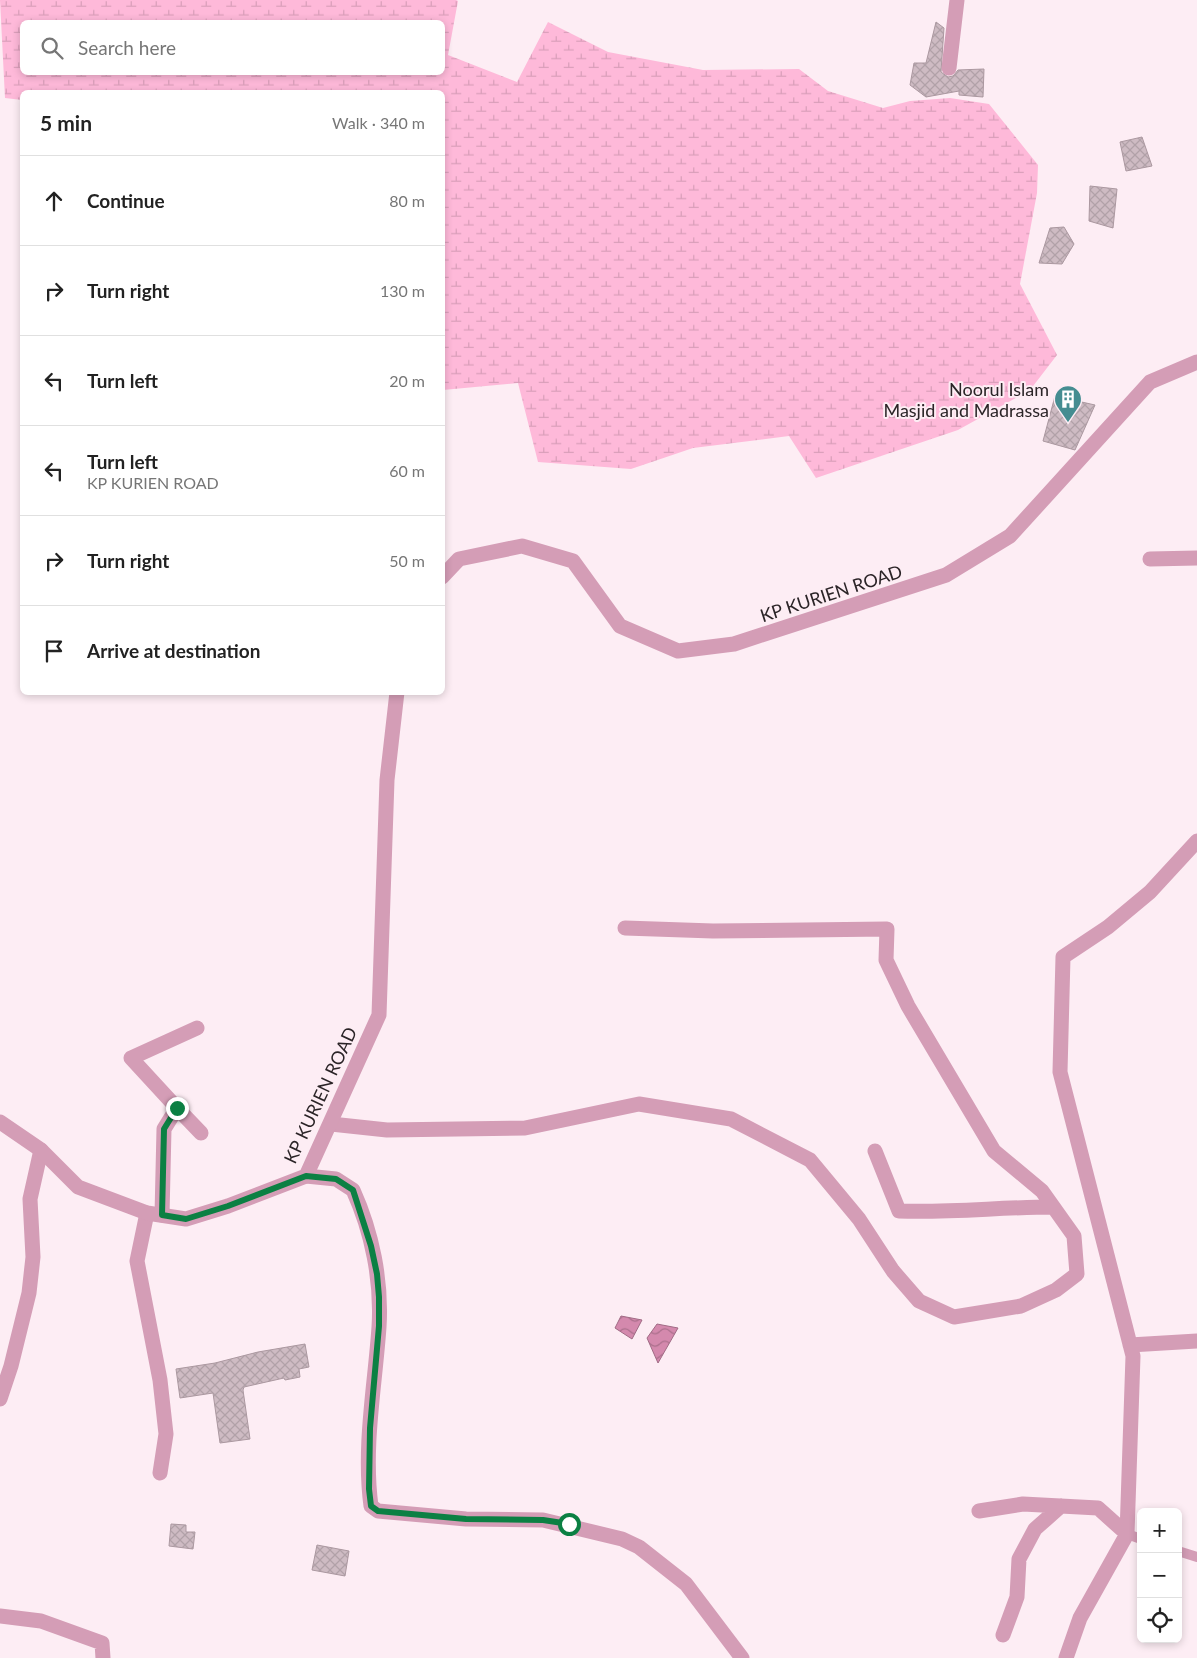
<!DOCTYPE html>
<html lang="en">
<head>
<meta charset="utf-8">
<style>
	:root { --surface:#fff; --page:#f2f2f2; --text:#222; --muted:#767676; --line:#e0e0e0 }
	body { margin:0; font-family:Lato,sans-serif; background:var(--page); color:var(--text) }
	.controls { position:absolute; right:15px; bottom:15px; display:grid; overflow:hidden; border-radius:8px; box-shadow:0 2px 8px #0003 }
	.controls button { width:45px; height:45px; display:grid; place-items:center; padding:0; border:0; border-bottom:1px solid var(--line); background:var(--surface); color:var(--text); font:25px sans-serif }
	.stop { position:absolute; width:15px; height:15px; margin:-11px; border:4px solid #0b8043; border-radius:50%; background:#fff }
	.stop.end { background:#0b8043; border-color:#fff; box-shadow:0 1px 5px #0008 }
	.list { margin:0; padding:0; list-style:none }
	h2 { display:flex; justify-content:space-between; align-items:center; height:65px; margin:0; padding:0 20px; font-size:21px }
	h2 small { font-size:16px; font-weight:400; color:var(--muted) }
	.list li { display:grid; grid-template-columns:32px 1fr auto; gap:15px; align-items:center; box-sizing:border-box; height:90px; padding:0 20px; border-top:1px solid var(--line) }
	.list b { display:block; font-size:19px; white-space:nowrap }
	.list p { margin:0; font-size:16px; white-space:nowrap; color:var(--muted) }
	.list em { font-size:16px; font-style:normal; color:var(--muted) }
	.icon { flex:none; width:28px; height:28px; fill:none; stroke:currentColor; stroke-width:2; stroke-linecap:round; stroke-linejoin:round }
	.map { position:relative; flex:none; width:1197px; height:1658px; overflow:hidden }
	.search { position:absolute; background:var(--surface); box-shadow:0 2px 8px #0003; left:20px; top:20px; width:425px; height:55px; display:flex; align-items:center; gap:12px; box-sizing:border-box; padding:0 18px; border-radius:8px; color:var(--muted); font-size:19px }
	.panel { position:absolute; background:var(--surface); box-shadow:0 2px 8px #0003; left:20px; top:90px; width:425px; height:605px; border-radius:8px }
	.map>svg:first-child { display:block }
</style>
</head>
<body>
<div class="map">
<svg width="1197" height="1658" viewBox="0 0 1197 1658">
	<defs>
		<pattern id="wetland-marsh" width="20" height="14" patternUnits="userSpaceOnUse" patternTransform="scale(1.25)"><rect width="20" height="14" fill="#feb9d9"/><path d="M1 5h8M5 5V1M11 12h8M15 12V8" fill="none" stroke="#da9fba"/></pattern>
		<pattern id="water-waves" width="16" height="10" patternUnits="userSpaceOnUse" patternTransform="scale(1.25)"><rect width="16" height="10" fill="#d489ad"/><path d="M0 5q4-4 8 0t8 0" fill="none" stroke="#ac708d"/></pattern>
		<pattern id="building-cross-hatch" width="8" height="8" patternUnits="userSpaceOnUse" patternTransform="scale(1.25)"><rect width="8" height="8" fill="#cebbc3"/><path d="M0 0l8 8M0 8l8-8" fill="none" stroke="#b1a1a8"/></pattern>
	</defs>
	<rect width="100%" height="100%" fill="#fdedf4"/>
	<path fill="url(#wetland-marsh)" fill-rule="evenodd" d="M 0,0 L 456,0 L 458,1 L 448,55 L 517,82 L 548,22 L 608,52 L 703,70 L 799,69 L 828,91 L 883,108 L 910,101 L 950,98 L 989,104 L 1038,165 L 1037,193 L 1020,284 L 1057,355 L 1030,390 L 958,430 L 816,478 L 789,436 L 693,448 L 631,469 L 538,462 L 518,383 L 443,390 L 442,92 L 22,92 L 22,100 L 5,98 ZM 22,22 L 442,22 L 442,72 L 22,72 Z"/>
	<path fill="url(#water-waves)" stroke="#a16b85" d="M 621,1316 L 642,1320 L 632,1339 L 615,1328 Z
		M 657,1324 L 678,1328 L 658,1363 L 647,1338 Z"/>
	<path fill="url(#building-cross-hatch)" stroke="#ab98a0" d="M 936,22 L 944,28 L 941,72 L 948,77 L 953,76 L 958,70 L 984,69 L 983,97 L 959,95 L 959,91 L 926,97 L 910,85 L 914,63 L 926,63 Z
		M 1142,137 L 1152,166 L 1126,171 L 1120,142 Z
		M 1090,186 L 1117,189 L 1113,228 L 1089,221 Z
		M 1064,227 L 1074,244 L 1062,264 L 1039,263 L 1050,228 Z
		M 1055,396 L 1095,405 L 1075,450 L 1043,441 Z
		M 305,1344 L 309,1367 L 299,1369 L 300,1377 L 285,1380 L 284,1378 L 244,1387 L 243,1390 L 250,1439 L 220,1443 L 213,1393 L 180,1398 L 176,1369 L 215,1363 L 258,1352 Z
		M 171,1524 L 186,1525 L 186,1532 L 195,1532 L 193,1549 L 169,1546 Z
		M 317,1545 L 349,1551 L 345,1576 L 312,1570 Z"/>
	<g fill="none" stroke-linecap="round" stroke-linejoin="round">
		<path stroke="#d49db6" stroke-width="10" d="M 1127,1534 L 1141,1539
			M 1178,1551 L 1197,1557"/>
		<path stroke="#d49db6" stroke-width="15" d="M 949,68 L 957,0
			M 1150,559 L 1197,558
			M 177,1108 L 201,1133
			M 331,1124 L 387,1130 L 525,1128 L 639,1104 L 731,1119 L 810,1160 L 859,1219 L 893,1271 L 919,1301 L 954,1317 L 1021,1306 L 1056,1290 L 1077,1274 L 1074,1236 L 1042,1191 L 994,1151 L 908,1006 L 886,960 L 887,929 L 713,931 L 625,928
			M 875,1151 L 899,1211 C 950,1213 1002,1207 1053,1207
			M 306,1176 L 336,1179 L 353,1190 C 372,1232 382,1281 379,1327 C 375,1386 363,1447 371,1506 L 378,1511 L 466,1519 L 543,1520 L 622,1539 L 639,1547 L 686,1584 L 742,1658
			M 147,1213 L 137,1261 L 160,1380 L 166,1434 L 160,1473
			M 162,1215 L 164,1129 L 177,1108 L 131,1058 L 197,1028
			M 1130,1345 L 1197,1341
			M 0,1399 L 11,1366 L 29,1293 L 33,1257 L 30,1199 L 41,1150
			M 979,1511 L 1023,1504 L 1098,1508 L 1127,1534
			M 0,1616 L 41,1621 L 102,1643 L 103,1658
			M 1003,1635 L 1017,1597 L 1019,1559 L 1035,1529 L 1061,1506
			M 1066,1658 L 1080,1618 L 1127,1534 L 1133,1356 L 1060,1072 L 1063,957 L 1108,927 L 1150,892 L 1197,841"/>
		<path stroke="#d49db6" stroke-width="15" d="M 442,577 L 459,559 L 522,546 L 573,561 L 620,626 L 678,651 L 734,644 L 946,575 L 1010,536 L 1150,382 L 1197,362
			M 0,1122 L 41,1150 L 78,1187 L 147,1213 L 186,1219 L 228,1206 L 306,1176 L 379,1015 L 387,780 L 397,692"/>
	</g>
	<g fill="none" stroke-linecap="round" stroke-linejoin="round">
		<path stroke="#0b8043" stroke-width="6" d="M 177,1108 L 164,1129 L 162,1215 L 186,1219 L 228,1206 L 306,1176 L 336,1179 L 353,1190 L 371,1246 L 377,1274 L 379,1297 L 379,1326 L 370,1428 L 369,1489 L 371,1506 L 378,1511 L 466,1519 L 543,1520 L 569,1524"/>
	</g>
	<defs>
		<g id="building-pin" transform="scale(1.4375)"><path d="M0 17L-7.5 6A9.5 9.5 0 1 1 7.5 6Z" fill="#458d91" stroke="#fdedf4"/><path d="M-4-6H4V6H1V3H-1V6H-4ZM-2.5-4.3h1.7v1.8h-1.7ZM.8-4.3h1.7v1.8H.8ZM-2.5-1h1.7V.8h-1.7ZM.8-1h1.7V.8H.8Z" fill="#fff"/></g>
	</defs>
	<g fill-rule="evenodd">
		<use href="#building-pin" x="1068" y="399"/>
	</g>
	<g text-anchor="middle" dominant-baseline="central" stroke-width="4" stroke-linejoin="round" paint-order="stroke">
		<g font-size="18" fill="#2b2427" stroke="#fdedf4" text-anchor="end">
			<text x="1049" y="389">Noorul Islam<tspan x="1049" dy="21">Masjid and Madrassa</tspan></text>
		</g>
		<g font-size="18" fill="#2b2427" stroke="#fdedf4">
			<text transform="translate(831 593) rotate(-18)">KP KURIEN ROAD</text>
			<text transform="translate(320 1095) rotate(-65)">KP KURIEN ROAD</text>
		</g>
	</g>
</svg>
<div class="controls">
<button>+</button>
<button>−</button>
<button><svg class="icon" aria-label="locate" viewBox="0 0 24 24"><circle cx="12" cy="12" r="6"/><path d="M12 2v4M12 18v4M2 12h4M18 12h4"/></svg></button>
</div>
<div class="stop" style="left:569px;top:1524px"></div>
<div class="stop end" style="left:177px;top:1108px"></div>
<div class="search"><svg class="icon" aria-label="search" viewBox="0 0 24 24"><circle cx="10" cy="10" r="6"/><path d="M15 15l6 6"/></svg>Search here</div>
<section class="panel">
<h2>5 min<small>Walk · 340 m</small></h2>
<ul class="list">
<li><svg class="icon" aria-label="ahead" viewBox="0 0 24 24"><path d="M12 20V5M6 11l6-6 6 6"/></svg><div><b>Continue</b></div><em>80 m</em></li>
<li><svg class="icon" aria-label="right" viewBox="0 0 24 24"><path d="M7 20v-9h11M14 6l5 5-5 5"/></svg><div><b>Turn right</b></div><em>130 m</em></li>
<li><svg class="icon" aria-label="left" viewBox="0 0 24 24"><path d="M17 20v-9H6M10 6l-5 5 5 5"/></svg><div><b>Turn left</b></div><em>20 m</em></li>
<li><svg class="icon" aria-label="left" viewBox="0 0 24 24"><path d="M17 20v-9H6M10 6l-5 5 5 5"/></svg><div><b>Turn left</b><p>KP KURIEN ROAD</p></div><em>60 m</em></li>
<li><svg class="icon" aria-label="right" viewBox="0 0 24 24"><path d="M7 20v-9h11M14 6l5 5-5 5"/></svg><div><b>Turn right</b></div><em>50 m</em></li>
<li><svg class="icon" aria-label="arrive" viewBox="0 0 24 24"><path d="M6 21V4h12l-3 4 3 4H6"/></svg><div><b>Arrive at destination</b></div></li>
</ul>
</section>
</div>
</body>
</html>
